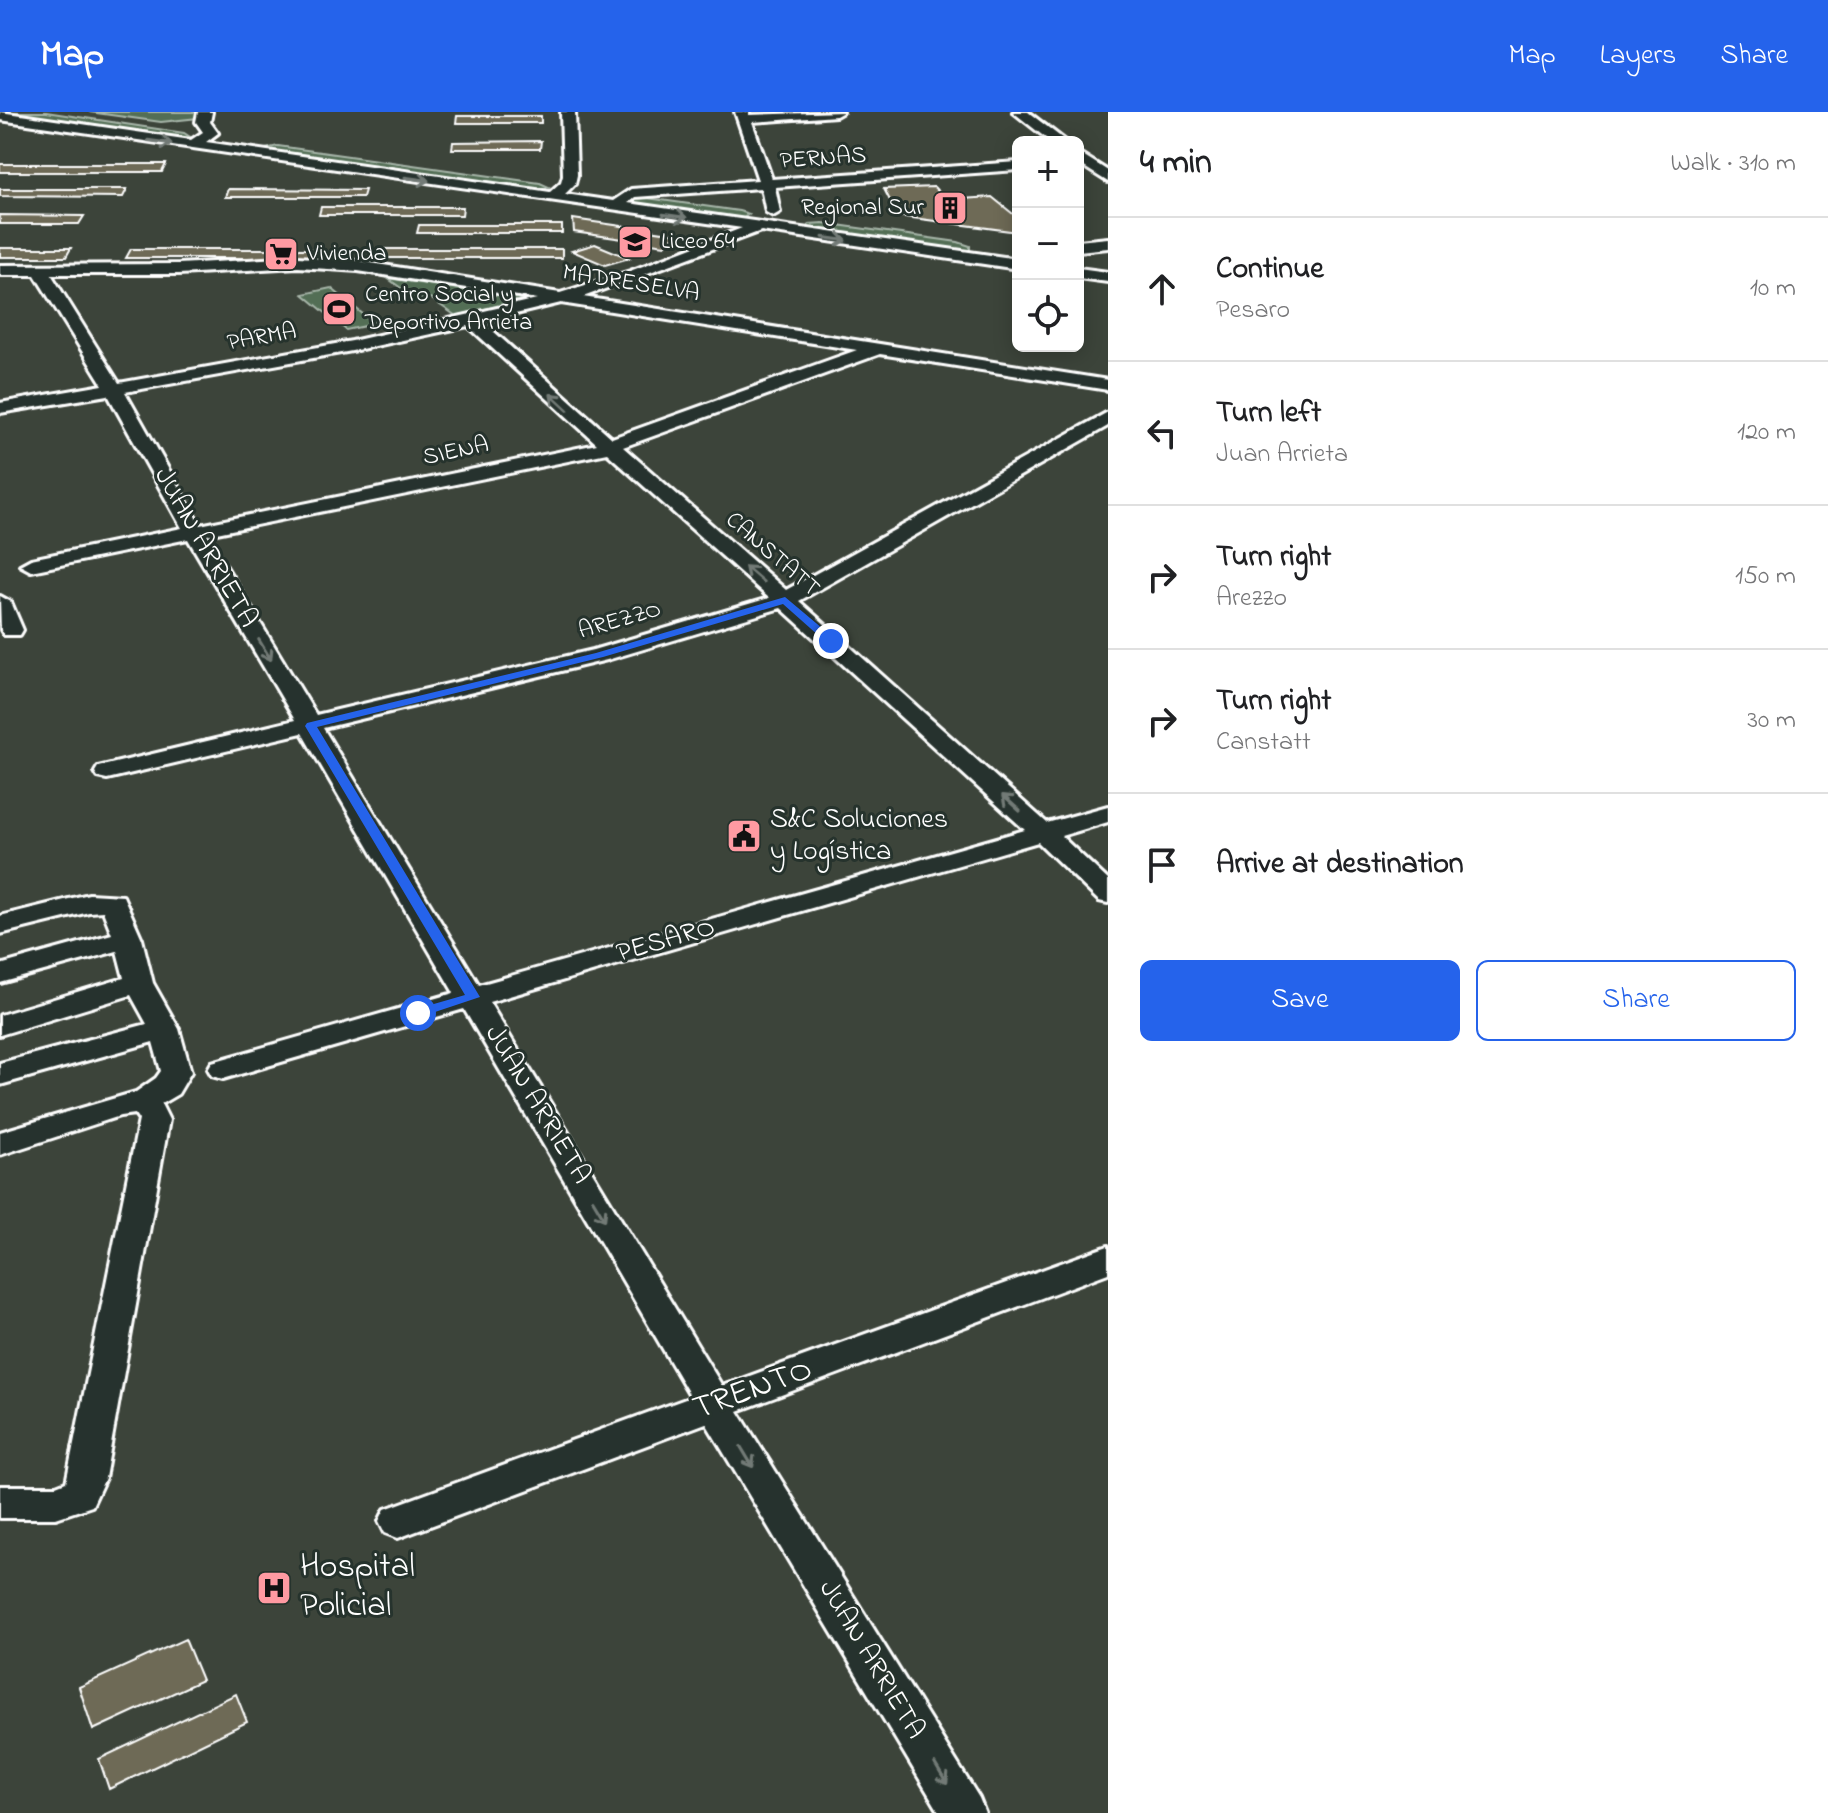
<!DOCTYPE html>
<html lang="en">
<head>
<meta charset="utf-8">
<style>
	:root { --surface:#fff; --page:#f6f6f6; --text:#202124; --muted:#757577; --line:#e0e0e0; --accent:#2563eb }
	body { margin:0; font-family:"Indie Flower",sans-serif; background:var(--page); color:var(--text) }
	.controls { position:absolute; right:24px; top:24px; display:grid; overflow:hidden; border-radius:12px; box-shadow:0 4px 20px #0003 }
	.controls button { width:72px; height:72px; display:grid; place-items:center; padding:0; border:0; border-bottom:2px solid var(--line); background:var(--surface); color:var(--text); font:40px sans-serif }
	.stop { position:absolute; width:24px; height:24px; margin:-18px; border:6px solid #2563eb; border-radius:50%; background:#fff }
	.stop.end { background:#2563eb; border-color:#fff; box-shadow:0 2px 8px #0008 }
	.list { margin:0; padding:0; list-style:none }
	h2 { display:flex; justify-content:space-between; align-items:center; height:104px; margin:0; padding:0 32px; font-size:34px }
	h2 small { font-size:26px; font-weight:400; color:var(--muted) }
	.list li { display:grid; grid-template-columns:52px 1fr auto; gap:24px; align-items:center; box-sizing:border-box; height:144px; padding:0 32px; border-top:2px solid var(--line) }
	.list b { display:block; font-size:30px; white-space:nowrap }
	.list p { margin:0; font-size:26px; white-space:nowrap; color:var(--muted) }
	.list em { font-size:26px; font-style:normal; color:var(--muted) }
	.actions { display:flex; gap:16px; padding:24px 32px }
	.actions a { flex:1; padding:18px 0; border:2px solid var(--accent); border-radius:12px; text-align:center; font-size:28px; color:var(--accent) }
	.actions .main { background:var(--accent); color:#fff }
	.icon { flex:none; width:44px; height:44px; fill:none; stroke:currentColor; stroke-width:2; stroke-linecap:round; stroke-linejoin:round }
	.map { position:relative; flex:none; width:1108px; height:1701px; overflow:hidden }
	header { display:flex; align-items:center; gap:48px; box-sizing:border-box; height:112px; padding:0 40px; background:var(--accent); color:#fff }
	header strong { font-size:38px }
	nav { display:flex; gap:44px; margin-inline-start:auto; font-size:28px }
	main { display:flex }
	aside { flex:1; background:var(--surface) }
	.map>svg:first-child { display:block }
</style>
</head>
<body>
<header>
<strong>Map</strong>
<nav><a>Map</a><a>Layers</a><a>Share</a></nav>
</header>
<main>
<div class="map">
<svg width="1108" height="1701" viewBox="0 0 1108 1701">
	<rect width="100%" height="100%" fill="#3c443a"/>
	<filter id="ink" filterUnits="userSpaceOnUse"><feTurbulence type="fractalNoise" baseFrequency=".0125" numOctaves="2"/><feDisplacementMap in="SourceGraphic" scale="16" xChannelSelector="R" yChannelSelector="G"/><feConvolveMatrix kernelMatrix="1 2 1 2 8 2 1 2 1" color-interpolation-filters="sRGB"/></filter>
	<g filter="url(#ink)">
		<path fill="#526e55" stroke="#a8b6aa" stroke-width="2" d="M 10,0 L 46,0 L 184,21 L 190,25 L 184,28 L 6,2 Z
			M 89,0 L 200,0 L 198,6 L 161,10 Z
			M 278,34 L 540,71 L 549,75 L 542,79 L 261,38 Z
			M 647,86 L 739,99 L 749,102 L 741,108 L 632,93 L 636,87 Z
			M 823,111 L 958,130 L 970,134 L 970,138 L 962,140 L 806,118 L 809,112 Z
			M 387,166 L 524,187 L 456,204 L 430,186 L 418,188 Z
			M 331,176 L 375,212 L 346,218 L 303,182 Z"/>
		<path fill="#6e6b57" stroke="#fff" stroke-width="2" d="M 457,4 L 541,4 L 541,11 L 456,11 Z
			M 541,29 L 540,37 L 452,37 L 453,30 Z
			M 0,52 L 166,52 L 162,60 L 0,60 Z
			M 934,75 L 946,88 L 992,85 L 1018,106 L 1018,120 L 898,104 L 884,77 Z
			M 0,77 L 127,77 L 123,85 L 0,84 Z
			M 228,77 L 365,78 L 363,85 L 225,85 Z
			M 321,95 L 463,95 L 462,103 L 319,103 Z
			M 0,103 L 84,104 L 79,112 L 0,112 Z
			M 573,107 L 677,122 L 665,133 L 574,120 Z
			M 419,113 L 562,113 L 562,121 L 417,121 Z
			M 595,132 L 629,146 L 605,153 L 572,139 Z
			M 0,136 L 71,136 L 66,145 L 0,145 Z
			M 131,137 L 315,137 L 312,146 L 126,146 Z
			M 378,137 L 562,137 L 562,146 L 376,146 Z
			M 185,1527 L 202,1568 L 93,1618 L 79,1575 Z
			M 236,1582 L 247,1610 L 109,1677 L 99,1647 Z"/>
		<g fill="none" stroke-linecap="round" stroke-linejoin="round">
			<g stroke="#fff" stroke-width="6">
				<path id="minor" d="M 0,0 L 191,28 L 203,20 L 196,10 L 198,0 L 212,0 L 210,10 L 218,21 L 206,30 L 550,80 L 561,70 L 563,63 L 561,0 L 575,0 L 577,63 L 575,72 L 565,82 L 613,89 L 631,77 L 758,68 L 735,0 L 749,0 L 749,3 L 843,0 L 836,4 L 752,10 L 772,67 L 1018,50 L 1018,58 L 775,75 L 780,100 L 773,104 L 766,100 L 761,76 L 635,85 L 628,91 L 1018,147 L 1018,157 L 761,119 L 583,185 L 1108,268 L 1108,278 L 880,242 L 623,335 L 786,478 L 1108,300 L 1108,314 L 799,489 L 1047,711 L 1108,694 L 1108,710 L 1061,724 L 1108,768 L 1108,791 L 1099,789 L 1038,730 L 489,890 L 722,1274 L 1108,1134 L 1108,1161 L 738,1299 L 979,1686 L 985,1701 L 940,1701 L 706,1311 L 398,1426 L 385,1421 L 379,1409 L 385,1397 L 691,1285 L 464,897 L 223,967 L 212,964 L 208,957 L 212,950 L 454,881 L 302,621 L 107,667 L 98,665 L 95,660 L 98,655 L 295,608 L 188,427 L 31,459 L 20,453 L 31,447 L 182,416 L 108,283 L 0,301 L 0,291 L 103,273 L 35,163 L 0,163 L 0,153 L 179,152 L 298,145 L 358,149 L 560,181 L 630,159 L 742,116 L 0,8 ZM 298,155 L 358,159 L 537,187 L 352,229 L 119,271 L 51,162 L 179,162 ZM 561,191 L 857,238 L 612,326 L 483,210 ZM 468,214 L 597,332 L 200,413 L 125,280 L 352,239 ZM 607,341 L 769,486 L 593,538 L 316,603 L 207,423 ZM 781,496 L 1025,718 L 479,873 L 323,616 L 607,548 Z
					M 1013,0 L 1028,0 L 1067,30 L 1051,30 Z
					M 1078,40 L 1108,59 L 1108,70 L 1078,51 Z
					M 1108,126 L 1108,136 L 1078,139 L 1078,129 Z
					M 1078,156 L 1108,160 L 1108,170 L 1078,166 Z
					M 0,484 L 11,490 L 23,518 L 20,523 L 4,523 L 1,518 Z
					M 89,782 L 123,784 L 142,827 L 153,871 L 179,917 L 191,960 L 178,982 L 161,992 L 169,1008 L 105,1366 L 92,1394 L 56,1406 L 0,1406 L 0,1374 L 56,1374 L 66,1370 L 67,1366 L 139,1008 L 135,1002 L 120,1004 L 0,1043 L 0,1020 L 136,980 L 156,966 L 161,959 L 153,930 L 0,973 L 0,951 L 147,912 L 131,883 L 0,923 L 0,903 L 124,866 L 117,839 L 0,871 L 0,853 L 112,822 L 103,799 L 89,800 L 0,822 L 0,804 Z"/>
			</g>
			<use href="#minor" fill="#26332d" fill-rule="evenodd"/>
		</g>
		<defs><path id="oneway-shaft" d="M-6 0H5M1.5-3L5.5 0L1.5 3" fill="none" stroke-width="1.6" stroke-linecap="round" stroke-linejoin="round" transform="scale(2)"/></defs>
		<g stroke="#727a76">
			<use href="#oneway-shaft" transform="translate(160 30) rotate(8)"/>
			<use href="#oneway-shaft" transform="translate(417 67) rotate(8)"/>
			<use href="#oneway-shaft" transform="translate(675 104) rotate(8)"/>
			<use href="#oneway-shaft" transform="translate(835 127) rotate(8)"/>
			<use href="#oneway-shaft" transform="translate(559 290) rotate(-137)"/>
			<use href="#oneway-shaft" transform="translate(754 462) rotate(-139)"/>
			<use href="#oneway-shaft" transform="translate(265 538) rotate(59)"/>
			<use href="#oneway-shaft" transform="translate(1011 691) rotate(-138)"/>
			<use href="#oneway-shaft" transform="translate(599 1098) rotate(59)"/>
			<use href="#oneway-shaft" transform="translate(747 1345) rotate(59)"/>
			<use href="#oneway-shaft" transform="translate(941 1662) rotate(59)"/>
		</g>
	</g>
	<path fill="#2563eb" d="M 785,485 L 835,527 L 835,532 L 828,532 L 783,492 L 603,545 L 317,615 L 480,885 L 423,904 L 413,904 L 413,898 L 465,883 L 305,614 L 307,611 L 596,541 Z"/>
	<defs>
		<g id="building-square" transform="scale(1.8)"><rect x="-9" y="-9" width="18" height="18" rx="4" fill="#ff9aa2" stroke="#26332d"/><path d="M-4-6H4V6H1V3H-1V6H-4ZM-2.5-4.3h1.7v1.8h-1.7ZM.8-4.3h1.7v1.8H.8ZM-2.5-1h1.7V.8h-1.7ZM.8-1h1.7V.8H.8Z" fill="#111"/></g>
		<g id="school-square" transform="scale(1.8)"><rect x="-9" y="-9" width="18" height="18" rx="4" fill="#ff9aa2" stroke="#26332d"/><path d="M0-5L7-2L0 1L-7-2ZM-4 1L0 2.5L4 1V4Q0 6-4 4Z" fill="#111"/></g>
		<g id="supermarket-square" transform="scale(1.8)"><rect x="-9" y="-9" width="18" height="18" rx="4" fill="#ff9aa2" stroke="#26332d"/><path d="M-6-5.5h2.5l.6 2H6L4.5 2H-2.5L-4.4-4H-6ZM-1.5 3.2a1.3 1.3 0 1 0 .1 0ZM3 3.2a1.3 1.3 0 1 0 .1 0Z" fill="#111"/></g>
		<g id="stadium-square" transform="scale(1.8)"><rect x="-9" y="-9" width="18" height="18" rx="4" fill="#ff9aa2" stroke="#26332d"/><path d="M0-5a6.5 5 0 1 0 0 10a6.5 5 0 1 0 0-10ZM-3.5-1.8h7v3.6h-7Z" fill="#111"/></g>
		<g id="civic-square" transform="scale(1.8)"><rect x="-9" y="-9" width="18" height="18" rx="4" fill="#ff9aa2" stroke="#26332d"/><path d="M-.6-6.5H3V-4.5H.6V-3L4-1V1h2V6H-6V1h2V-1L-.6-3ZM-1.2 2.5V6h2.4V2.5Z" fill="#111"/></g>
		<g id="hospital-square" transform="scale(1.8)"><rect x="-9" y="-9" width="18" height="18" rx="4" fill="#ff9aa2" stroke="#26332d"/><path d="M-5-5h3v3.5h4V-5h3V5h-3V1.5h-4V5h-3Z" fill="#111"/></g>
	</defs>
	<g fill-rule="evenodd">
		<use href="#building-square" x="950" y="96"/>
		<use href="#school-square" x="635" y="130"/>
		<use href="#supermarket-square" x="281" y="142"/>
		<use href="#stadium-square" x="339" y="197"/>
		<use href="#civic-square" x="744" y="724"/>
		<use href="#hospital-square" x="274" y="1476"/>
	</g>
	<g text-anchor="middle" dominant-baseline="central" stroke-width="6" stroke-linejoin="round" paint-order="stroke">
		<g font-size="24" fill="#fff" stroke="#26332d">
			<text transform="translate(823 47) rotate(-4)">PERNAS</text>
			<text transform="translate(631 172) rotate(9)">MADRESELVA</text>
			<text transform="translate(262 226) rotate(-10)">PARMA</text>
			<text transform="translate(456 340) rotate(-12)">SIENA</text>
			<text transform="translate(772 443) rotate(41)">CANSTATT</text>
			<text transform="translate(620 509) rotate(-16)">AREZZO</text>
		</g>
		<g font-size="24" fill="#fff" stroke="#26332d" text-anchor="start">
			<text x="924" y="96" text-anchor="end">Regional Sur</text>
			<text x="661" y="130">Liceo 64</text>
			<text x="307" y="142">Vivienda</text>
			<text x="365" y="183">Centro Social y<tspan x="365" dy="28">Deportivo Arrieta</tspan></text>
		</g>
		<g font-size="28" fill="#fff" stroke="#26332d">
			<text transform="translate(205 436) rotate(60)">JUAN ARRIETA</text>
			<text transform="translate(666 829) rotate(-16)">PESARO</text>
			<text transform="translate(537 993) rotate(59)">JUAN ARRIETA</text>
			<text transform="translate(871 1548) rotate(59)">JUAN ARRIETA</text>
		</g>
		<g font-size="28" fill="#fff" stroke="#26332d" text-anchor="start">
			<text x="770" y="708">S&amp;C Soluciones<tspan x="770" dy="32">y Logística</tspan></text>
		</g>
		<g font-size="34" fill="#fff" stroke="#26332d">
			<text transform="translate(753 1278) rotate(-20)">TRENTO</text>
		</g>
		<g font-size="34" fill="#fff" stroke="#26332d" text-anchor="start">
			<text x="300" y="1456">Hospital<tspan x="300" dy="39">Policial</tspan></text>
		</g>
	</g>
</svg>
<div class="controls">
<button>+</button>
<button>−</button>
<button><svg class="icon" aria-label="locate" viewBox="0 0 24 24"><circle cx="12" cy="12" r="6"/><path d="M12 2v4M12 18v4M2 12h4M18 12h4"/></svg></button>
</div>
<div class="stop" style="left:418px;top:901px"></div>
<div class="stop end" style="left:831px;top:529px"></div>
</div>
<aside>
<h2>4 min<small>Walk · 310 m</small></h2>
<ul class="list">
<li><svg class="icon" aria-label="ahead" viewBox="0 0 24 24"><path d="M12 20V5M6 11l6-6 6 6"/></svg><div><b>Continue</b><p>Pesaro</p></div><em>10 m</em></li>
<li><svg class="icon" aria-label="left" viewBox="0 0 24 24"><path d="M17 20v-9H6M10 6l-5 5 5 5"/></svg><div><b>Turn left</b><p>Juan Arrieta</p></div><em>120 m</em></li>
<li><svg class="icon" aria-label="right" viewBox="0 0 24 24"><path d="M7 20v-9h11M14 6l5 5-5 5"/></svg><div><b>Turn right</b><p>Arezzo</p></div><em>150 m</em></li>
<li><svg class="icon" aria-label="right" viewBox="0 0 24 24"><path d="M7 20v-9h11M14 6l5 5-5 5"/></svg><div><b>Turn right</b><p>Canstatt</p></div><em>30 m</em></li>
<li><svg class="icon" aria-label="arrive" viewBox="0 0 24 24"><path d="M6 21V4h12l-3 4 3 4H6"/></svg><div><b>Arrive at destination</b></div></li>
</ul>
<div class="actions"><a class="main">Save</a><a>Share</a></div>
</aside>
</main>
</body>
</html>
